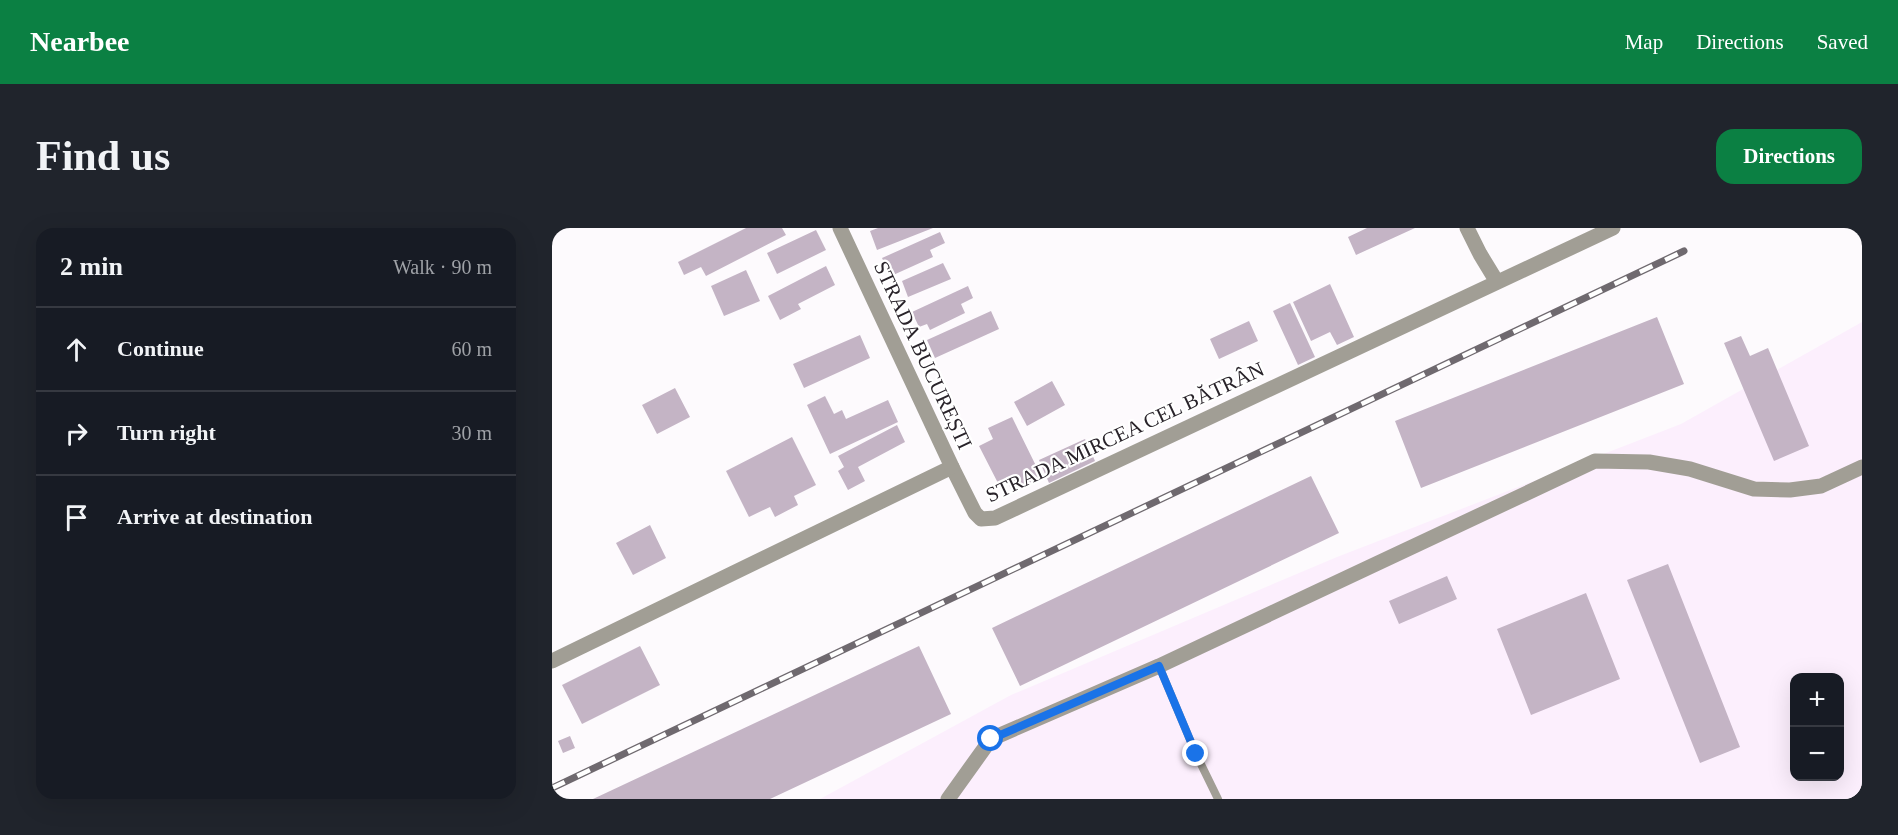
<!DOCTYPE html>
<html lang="en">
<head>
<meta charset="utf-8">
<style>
	:root { --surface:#171b24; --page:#20242c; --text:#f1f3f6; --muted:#9ea1a6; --line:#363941; --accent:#0b8043 }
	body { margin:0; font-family:Georgia,serif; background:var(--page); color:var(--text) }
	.controls { position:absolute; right:18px; bottom:18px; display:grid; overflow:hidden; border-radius:12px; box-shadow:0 6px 24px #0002 }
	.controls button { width:54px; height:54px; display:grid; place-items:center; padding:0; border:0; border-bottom:2px solid var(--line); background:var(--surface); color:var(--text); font:30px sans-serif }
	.stop { position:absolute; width:18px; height:18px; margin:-14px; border:4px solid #1a73e8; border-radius:50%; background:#fff }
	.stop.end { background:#1a73e8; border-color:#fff; box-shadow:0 2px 6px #0008 }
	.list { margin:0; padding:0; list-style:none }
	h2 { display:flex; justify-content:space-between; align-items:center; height:78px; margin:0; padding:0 24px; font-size:26px }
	h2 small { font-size:20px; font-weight:400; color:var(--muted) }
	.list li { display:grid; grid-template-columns:39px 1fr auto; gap:18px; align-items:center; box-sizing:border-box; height:84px; padding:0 24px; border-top:2px solid var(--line) }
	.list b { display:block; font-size:22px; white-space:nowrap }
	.list em { font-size:20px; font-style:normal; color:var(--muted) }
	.icon { flex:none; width:33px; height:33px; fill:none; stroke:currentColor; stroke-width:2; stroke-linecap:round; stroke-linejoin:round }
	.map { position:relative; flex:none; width:1310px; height:571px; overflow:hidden; border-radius:18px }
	header { display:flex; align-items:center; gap:36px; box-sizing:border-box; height:84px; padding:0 30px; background:var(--accent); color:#fff }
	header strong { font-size:28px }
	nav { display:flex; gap:33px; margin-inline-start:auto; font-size:21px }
	.intro { display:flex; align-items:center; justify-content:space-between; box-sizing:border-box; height:144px; padding:0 36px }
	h1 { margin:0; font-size:42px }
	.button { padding:15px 27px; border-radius:18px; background:var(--accent); color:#fff; font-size:21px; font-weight:700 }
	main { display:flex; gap:36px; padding:0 36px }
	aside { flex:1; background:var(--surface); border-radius:18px; box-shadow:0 6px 24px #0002 }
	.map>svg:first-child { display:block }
</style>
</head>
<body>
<header>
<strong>Nearbee</strong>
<nav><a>Map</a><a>Directions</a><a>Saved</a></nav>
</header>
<div class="intro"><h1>Find us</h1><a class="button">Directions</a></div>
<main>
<aside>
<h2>2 min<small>Walk · 90 m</small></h2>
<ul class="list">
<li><svg class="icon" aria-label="ahead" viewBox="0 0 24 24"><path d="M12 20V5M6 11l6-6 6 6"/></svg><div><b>Continue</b></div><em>60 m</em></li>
<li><svg class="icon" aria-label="right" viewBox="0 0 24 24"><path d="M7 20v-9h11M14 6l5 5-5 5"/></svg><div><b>Turn right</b></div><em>30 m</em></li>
<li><svg class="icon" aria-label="arrive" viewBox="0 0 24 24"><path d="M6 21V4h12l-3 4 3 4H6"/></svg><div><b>Arrive at destination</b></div></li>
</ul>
</aside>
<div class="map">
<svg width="1310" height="571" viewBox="0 0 1310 571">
	<rect width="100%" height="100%" fill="#fdfafd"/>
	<path fill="#fceffd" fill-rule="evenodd" d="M 1310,94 L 1310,571 L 268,571 L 459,467 L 785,329 L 1129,196 ZM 1242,449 L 1288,449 L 1288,548 L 1242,548 Z"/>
	<path fill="#c4b4c5" d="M 194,0 L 230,0 L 234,7 L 154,48 L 149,39 L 132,47 L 126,34 Z
		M 326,0 L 381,0 L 325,22 L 318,3 Z
		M 815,0 L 863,0 L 804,27 L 796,9 Z
		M 264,2 L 274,22 L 225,46 L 215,25 Z
		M 388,4 L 393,15 L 378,22 L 381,29 L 339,48 L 330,30 Z
		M 391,35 L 399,51 L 356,69 L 350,53 Z
		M 274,38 L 283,57 L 246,76 L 249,81 L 228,92 L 216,68 Z
		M 194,42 L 208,73 L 172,88 L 159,58 Z
		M 778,56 L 802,109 L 785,117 L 778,104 L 759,113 L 741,74 Z
		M 416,58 L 421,70 L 409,76 L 413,85 L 378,102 L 375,96 L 367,99 L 360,84 Z
		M 738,75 L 763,129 L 746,137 L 721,83 Z
		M 439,83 L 447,101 L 383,130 L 375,112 Z
		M 1105,89 L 1132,156 L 869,260 L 843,193 Z
		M 697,93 L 706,113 L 667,131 L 658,111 Z
		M 308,107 L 318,130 L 252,160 L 241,136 Z
		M 1189,108 L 1198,128 L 1216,120 L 1257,218 L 1222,233 L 1172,115 Z
		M 500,153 L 513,177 L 475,198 L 462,174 Z
		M 123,160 L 138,189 L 105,206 L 90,177 Z
		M 273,168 L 282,186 L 290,182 L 294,191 L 336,172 L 346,194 L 278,226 L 255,177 Z
		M 460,189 L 490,250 L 461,265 L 456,255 L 448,259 L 427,218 L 441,211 L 436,200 Z
		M 345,197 L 353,214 L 306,239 L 313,253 L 296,262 L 286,243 L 292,239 L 286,228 Z
		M 240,209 L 264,257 L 242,268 L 246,277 L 223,289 L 218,279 L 197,289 L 174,243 Z
		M 533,211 L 543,233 L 497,255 L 487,232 Z
		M 759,248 L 787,305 L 468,458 L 440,400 Z
		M 98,297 L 114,330 L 81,347 L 64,315 Z
		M 1116,336 L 1188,519 L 1148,535 L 1075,352 Z
		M 895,348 L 905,371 L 847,396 L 837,373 Z
		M 1034,365 L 1068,451 L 979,487 L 945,401 Z
		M 88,418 L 108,457 L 30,496 L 10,457 Z
		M 367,418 L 399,486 L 333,517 L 218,571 L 41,571 Z
		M 18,508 L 23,520 L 11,525 L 6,513 Z"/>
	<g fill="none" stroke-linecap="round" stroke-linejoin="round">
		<path stroke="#a19e95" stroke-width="8" d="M 607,438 L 644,526 L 666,571"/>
		<path stroke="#a19e95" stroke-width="15" d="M 915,0 L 928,26 L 945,54
			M 0,433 L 400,239 L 423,285 L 429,291 L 443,290 L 1061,0
			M 396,571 L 439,511 L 607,438 L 1043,233 L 1097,234 L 1138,241 L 1202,261 L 1238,262 L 1269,258 L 1310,239"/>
		<path stroke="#a19e95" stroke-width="15" d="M 288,0 L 400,239"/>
		<g stroke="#6f696f" stroke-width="7">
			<path id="rail" d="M 0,560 L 1132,23"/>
		</g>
		<use href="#rail" stroke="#fff" stroke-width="4.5" stroke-dasharray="14" stroke-linecap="butt"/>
	</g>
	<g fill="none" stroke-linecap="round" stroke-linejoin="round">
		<path stroke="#1a73e8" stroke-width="8" d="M 439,511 L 607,438 L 644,526"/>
	</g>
	<g text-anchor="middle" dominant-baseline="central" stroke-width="4.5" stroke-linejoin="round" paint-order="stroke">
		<g font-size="21" fill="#29232a" stroke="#fff">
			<text transform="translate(371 127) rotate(65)">STRADA BUCUREȘTI</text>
			<text transform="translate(573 204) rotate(-25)">STRADA MIRCEA CEL BĂTRÂN</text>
		</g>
	</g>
</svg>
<div class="controls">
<button>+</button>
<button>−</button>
</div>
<div class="stop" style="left:439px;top:511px"></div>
<div class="stop end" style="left:644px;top:526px"></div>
</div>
</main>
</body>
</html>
